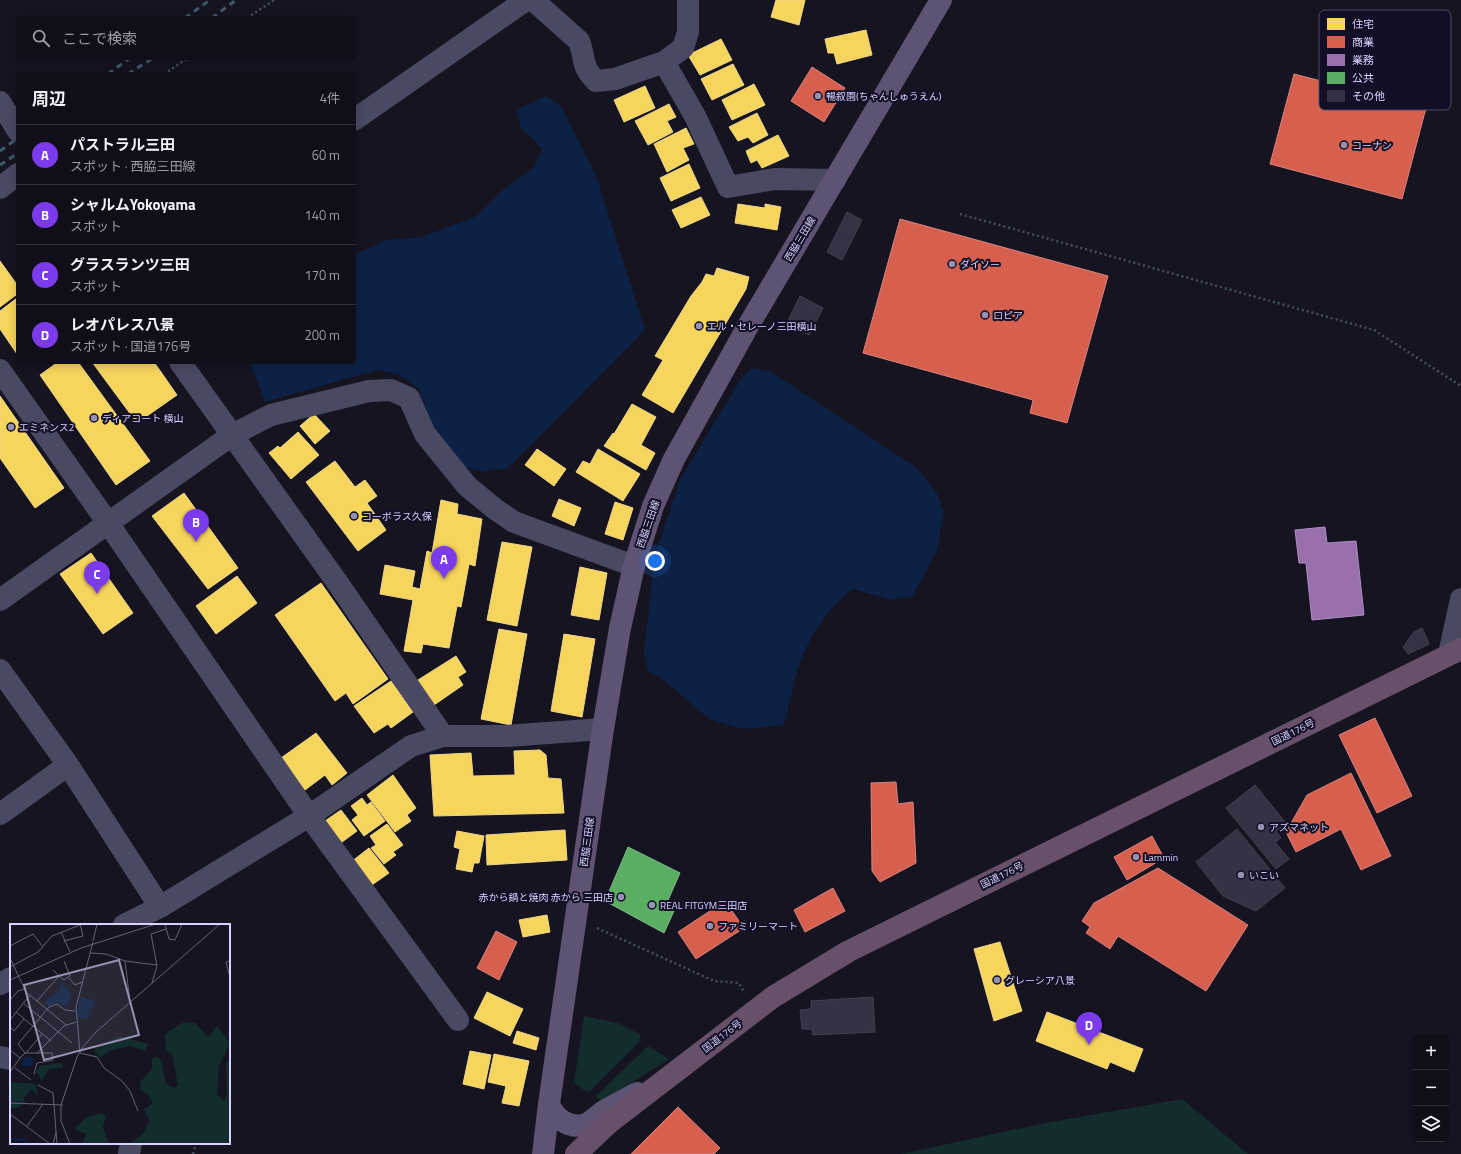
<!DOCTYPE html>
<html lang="ja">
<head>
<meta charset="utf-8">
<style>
	:root { --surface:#100f19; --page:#191822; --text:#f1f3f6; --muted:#9c9ca2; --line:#302f38; --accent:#7c3aed }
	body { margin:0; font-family:"Titillium Web","Noto Sans JP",sans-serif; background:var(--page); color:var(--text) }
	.controls { position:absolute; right:12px; bottom:12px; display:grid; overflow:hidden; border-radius:6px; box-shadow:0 2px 10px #0003 }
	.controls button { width:36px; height:36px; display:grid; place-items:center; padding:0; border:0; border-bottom:1px solid var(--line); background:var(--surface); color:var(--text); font:20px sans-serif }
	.you { position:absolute; left:655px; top:561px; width:14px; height:14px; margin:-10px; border:3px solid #fff; border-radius:50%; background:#1a73e8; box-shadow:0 0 0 6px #1a73e833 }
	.badge { display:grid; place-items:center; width:26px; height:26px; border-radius:50%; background:var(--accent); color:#fff; font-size:13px; font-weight:700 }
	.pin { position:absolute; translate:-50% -33px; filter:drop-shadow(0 1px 2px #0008) }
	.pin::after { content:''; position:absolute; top:21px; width:14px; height:12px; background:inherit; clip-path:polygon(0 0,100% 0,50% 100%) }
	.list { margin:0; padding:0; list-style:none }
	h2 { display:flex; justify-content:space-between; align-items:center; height:52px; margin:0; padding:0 16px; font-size:17px }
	h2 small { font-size:13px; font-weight:400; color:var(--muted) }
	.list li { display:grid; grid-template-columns:26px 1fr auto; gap:12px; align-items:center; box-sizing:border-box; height:60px; padding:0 16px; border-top:1px solid var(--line) }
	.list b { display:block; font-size:15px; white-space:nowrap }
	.list p { margin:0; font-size:13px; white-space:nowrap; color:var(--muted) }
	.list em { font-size:13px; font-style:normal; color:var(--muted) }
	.icon { flex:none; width:22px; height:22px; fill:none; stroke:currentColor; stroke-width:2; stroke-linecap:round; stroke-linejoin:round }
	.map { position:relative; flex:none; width:1461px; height:1154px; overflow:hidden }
	.search { position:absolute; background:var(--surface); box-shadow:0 2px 10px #0003; left:16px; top:16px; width:340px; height:44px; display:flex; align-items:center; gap:10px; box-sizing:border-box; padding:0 14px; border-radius:6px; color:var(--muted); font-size:15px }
	.panel { position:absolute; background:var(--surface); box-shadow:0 2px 10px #0003; left:16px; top:72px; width:340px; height:292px; border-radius:6px }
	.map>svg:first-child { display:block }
</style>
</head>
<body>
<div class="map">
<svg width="1461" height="1154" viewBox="0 0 1461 1154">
	<rect width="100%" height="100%" fill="#161421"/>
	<path fill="#132c2d" d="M 584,1016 L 618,1023 L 641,1035 L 639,1042 L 588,1093 L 574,1083 Z
		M 648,1046 L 669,1059 L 602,1102 L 596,1096 Z
		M 1182,1099 L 1248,1154 L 901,1154 L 1040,1124 Z"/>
	<path fill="#0d2144" d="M 546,96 L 561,106 L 596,175 L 645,330 L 508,468 L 482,471 L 458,465 L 435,434 L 419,389 L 399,375 L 378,370 L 345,379 L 265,402 L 250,362 L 354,362 L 354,255 L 387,240 L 422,237 L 477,216 L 505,188 L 534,168 L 542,148 L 521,128 L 516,110 Z
		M 752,368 L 771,372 L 917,468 L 937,493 L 944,514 L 937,550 L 912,597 L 889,599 L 853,589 C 828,607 810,636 799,665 C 793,684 789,705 784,725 L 743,729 L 709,719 L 660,677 L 648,671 L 644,654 L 655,555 L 680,480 L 741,379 Z"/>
	<path fill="#f6d55c" stroke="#edd58d" d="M 776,0 L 805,0 L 799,25 L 771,17 Z
		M 866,30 L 872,55 L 837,64 L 834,53 L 828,53 L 825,39 Z
		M 721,39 L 732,60 L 700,75 L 688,55 Z
		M 733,64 L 744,85 L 712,100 L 701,79 Z
		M 754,84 L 765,105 L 732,120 L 722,100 Z
		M 645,86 L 655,108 L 624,122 L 614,100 Z
		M 669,104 L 676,117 L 667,121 L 673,132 L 648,145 L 635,121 Z
		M 757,113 L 768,135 L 753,143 L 748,137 L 738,141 L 729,127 Z
		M 686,128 L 694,144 L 683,148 L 689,160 L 667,172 L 654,144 Z
		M 778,135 L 789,156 L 762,168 L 757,160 L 751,163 L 746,151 Z
		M 689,164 L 700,188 L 671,201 L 660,178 Z
		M 701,197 L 710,215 L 681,228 L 672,210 Z
		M 738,204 L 765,208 L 765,204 L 781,207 L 777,230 L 735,223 Z
		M 0,261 L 18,286 L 17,354 L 0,329 L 0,311 L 17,298 L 16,295 L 0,307 Z
		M 717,268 L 749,277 L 746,289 L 673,413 L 642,395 L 663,360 L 655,356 L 691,296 L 702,282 L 706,274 L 714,276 Z
		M 58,362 L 78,362 L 150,461 L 116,485 L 40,375 Z
		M 92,362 L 154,362 L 177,395 L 137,423 Z
		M 0,396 L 64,488 L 35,508 L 0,458 Z
		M 632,404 L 656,417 L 641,445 L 655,453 L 646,470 L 604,446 L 613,433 L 614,434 Z
		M 314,414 L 330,431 L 315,444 L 300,426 Z
		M 298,432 L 319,455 L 291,479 L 269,453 L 278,446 L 280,448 Z
		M 537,449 L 566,469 L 554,486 L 525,465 Z
		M 598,449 L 640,474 L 623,501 L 576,472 L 583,461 L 590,464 Z
		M 335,461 L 355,487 L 365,480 L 377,496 L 367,503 L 386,530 L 358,551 L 306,482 Z
		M 184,493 L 238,568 L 208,589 L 152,516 Z
		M 559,499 L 581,508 L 574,526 L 552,516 Z
		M 441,500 L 458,504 L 457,514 L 482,519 L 475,566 L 469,564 L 461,607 L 457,606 L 449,648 L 423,644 L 421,653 L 404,651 L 413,600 L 380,594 L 385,565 L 415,571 L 412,587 L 420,589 L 427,551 L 432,553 Z
		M 615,502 L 633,508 L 623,540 L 605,534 Z
		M 502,542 L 532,547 L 517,626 L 487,620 Z
		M 91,553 L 133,613 L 103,634 L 60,574 Z
		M 580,567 L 607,573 L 599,620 L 571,615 Z
		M 237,576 L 257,603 L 216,634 L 196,606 Z
		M 321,583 L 388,679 L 353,704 L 346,693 L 335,701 L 275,615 Z
		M 499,629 L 527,634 L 511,725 L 481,719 Z
		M 564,634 L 595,639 L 582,717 L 551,711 Z
		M 456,656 L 466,672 L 458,677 L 463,685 L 434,705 L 418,680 Z
		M 391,681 L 413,712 L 391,728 L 388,724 L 374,733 L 354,706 Z
		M 316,733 L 347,773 L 332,785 L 325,775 L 305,790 L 281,758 Z
		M 540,750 L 546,755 L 548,778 L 561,779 L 564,813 L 434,816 L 430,755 L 471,753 L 473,776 L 515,775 L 514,751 Z
		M 393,775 L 416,808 L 407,815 L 411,821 L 395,832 L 367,795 Z
		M 362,798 L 367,805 L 371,802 L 385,821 L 364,836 L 352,820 L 358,815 L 351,806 Z
		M 341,810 L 357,831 L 338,845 L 322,823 Z
		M 387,824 L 403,845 L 393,852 L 396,855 L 384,864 L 371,848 L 376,845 L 370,836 Z
		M 565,830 L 567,860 L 487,865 L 486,835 Z
		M 457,831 L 484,836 L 479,863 L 474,863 L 472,872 L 456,869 L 460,849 L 454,847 Z
		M 369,848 L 389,873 L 369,887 L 351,862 Z
		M 547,915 L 550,932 L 523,937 L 519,920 Z
		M 1000,942 L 1022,1011 L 994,1021 L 974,949 Z
		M 487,992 L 523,1009 L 510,1036 L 474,1018 Z
		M 1047,1012 L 1143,1049 L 1134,1072 L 1110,1062 L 1107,1069 L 1036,1041 Z
		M 517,1031 L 539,1038 L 536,1050 L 513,1043 Z
		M 470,1051 L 491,1055 L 484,1089 L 463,1084 Z
		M 494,1054 L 529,1061 L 519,1106 L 502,1103 L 506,1086 L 488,1082 Z"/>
	<path fill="#d6604d" stroke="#d78382" d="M 812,67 L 845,88 L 824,122 L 791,101 Z
		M 1294,74 L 1426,108 L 1402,199 L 1270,164 Z
		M 900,219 L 1108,276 L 1067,423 L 1030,413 L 1033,400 L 863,353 Z
		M 1375,718 L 1412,796 L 1377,813 L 1339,735 Z
		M 1351,773 L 1391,856 L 1361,870 L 1341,829 L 1296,852 L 1286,832 L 1307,795 Z
		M 896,782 L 898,804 L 913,802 L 916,863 L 880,882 L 872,871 L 871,783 Z
		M 1152,836 L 1164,858 L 1127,880 L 1114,857 Z
		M 1158,868 L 1248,925 L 1206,991 L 1118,936 L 1110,949 L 1086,933 L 1090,927 L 1082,921 L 1094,903 Z
		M 833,888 L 845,911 L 805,932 L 794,910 Z
		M 725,901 L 744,928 L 696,959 L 678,932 Z
		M 496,931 L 517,942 L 499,980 L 477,968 Z
		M 678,1107 L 720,1148 L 714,1154 L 631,1154 Z"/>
	<path fill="#9970ab" stroke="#ac8ec4" d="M 1325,527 L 1327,543 L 1356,541 L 1364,615 L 1312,620 L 1306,563 L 1299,563 L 1295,530 Z"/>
	<path fill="#5aae61" stroke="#80b990" d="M 628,847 L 680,873 L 665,907 L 674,911 L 664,933 L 605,901 Z"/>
	<path fill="#343243" stroke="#433f54" d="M 847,212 L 862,220 L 842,260 L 827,252 Z
		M 800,296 L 823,308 L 809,335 L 787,323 Z
		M 1422,628 L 1429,644 L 1408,654 L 1403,647 L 1414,632 Z
		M 1255,785 L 1286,823 L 1276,831 L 1281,838 L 1275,842 L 1289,859 L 1276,869 L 1226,808 Z
		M 1237,829 L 1285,888 L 1256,911 L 1223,896 L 1196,862 Z
		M 873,997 L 875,1032 L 813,1035 L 812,1029 L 802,1029 L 800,1010 L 811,1009 L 811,1001 Z"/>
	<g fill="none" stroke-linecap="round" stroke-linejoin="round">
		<path stroke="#44505f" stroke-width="2.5" stroke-dasharray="2 3" stroke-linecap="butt" d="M 247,18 L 274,0
			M 164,74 L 188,58
			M 960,214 L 1374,330 L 1461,386
			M 597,928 L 714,981 L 739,983 L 744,992
			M 193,1154 L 196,1143"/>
		<path stroke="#4a4962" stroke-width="22" d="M 533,0 L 579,41 C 586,59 580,65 596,81 L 615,79 L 664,62 L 683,48 L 688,32 L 688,0
			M 664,62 L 695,116 L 728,187 L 775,179 L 835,180
			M 0,102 L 18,131
			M 354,120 L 526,0
			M 0,188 L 18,174
			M 180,362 L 337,582 L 443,736
			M 0,370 L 108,523 L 309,816 L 458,1020
			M 0,600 L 232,435 L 271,415 L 369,391 L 391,390 L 409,398 L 425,434 L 467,486 L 495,509 L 514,522 L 634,566
			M 1449,654 L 1461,599
			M 0,670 L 68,765 L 160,907
			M 0,814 L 68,765
			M 124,925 L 160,907 L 309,816 L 411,746 L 443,736 L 506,736 L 603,729
			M 0,984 L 11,978
			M 0,1057 L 11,1059
			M 129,1154 L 131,1143"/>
		<path stroke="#5e5373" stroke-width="22" d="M 549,1104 C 554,1118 570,1130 586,1124 C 591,1122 596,1117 601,1113 C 612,1106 625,1100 637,1093
			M 543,1154 L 549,1104 L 603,729 L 620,628 L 634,566 L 653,506 L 674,459 L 748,326 L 941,0"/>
		<path stroke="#67516a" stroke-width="22" d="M 576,1154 L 610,1122 L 773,997 L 849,951 L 1461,649"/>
		<path stroke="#43596b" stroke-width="3" stroke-dasharray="6 5" stroke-linecap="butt" d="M 185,18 L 210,0
			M 212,18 L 236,0
			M 108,74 L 130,58
			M 128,74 L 153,58
			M 0,151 L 18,138
			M 0,165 L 18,153"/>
	</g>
	<g fill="#9591b1" stroke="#130f26" stroke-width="1.5">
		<circle cx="818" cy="96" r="4"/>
		<circle cx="1344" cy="145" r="4"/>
		<circle cx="952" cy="264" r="4"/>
		<circle cx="985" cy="315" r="4"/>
		<circle cx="699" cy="326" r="4"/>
		<circle cx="94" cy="418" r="4"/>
		<circle cx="11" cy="427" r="4"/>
		<circle cx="354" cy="516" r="4"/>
		<circle cx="1261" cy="827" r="4"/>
		<circle cx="1136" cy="857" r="4"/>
		<circle cx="1241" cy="875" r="4"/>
		<circle cx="621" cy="897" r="4"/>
		<circle cx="652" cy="905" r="4"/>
		<circle cx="710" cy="926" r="4"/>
		<circle cx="997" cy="980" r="4"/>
	</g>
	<g text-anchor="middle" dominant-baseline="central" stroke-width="4" stroke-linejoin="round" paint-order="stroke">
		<g font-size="10" fill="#d9d4ff" stroke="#130f26" text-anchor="start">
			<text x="826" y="96">暢叙園(ちゃんしゅうえん)</text>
			<text x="1352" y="145">コーナン</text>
			<text x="960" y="264">ダイソー</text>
			<text x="993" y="315">ロピア</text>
			<text x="707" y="326">エル・セレーノ三田横山</text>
			<text x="102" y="418">ディアコート 横山</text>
			<text x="19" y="427">エミネンス2</text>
			<text x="362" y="516">コーポラス久保</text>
			<text x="1269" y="827">アズマネット</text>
			<text x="1144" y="857">Lammin</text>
			<text x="1249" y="875">いこい</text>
			<text x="613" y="897" text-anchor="end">赤から鍋と焼肉 赤から 三田店</text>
			<text x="660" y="905">REAL FITGYM三田店</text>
			<text x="718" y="926">ファミリーマート</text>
			<text x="1005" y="980">グレーシア八景</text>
		</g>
		<g font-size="10" fill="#d9d4ff" stroke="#130f26">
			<text transform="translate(800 239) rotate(-59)">西脇三田線</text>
			<text transform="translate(648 524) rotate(-71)">西脇三田線</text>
			<text transform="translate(1293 732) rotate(-26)">国道176号</text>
			<text transform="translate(587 842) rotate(-82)">西脇三田線</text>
			<text transform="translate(1002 875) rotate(-26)">国道176号</text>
			<text transform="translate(722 1036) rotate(-37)">国道176号</text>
		</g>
	</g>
	<g transform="translate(10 924)">
		<rect width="220" height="220" fill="#161421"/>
		<path d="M 172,99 L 185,99 L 198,113 L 207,102 L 220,119 L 209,142 L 207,170 L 214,177 L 217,171 L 216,138 L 220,136 L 220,220 L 119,220 L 133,210 L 139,197 L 134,185 L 143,179 L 138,170 L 130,166 L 131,157 L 142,145 L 142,135 L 147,132 L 152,138 L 156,160 L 164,164 L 168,161 L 162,130 L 156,126 L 155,110 ZM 110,112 L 138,120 L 135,127 L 119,122 L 99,127 L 90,134 L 85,128 L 84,125 ZM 48,139 L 53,140 L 53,144 L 39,145 L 32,157 L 27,149 L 23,153 L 30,142 ZM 0,158 L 26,160 L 28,172 L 22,165 L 14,174 L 15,180 L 4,185 L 0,182 ZM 91,189 L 96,192 L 93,203 L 99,220 L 72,220 L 76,210 L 66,206 L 66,203 L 77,193 Z" fill="#132c2d"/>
		<path d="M 51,58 L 62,71 L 56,83 L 47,78 L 39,83 L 35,78 L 49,67 ZM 71,72 L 85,78 L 84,84 L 79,85 L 78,94 L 75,96 L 68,93 L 67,86 ZM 15,132 L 25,135 L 22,142 L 11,142 Z" fill="#0d2144"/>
		<path fill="none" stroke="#0d2144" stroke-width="2" d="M 0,215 L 13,216 L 20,220"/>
		<path fill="none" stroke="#64617a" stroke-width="1" d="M 155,0 L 159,15 L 165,16 L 172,0M 51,8 L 60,28M 23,10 L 33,23M 54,17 L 73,12 L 70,0M 83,17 L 87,0M 0,22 L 23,10M 80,29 L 96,30 L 115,37 L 147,41M 0,34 L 16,68 L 56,101M 115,37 L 120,78M 0,43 L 28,28 L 42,12 L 70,1M 219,50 L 216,38 L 220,37M 49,52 L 54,56 L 60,52 L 54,37M 59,54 L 65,61 L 72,58M 0,56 L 71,24 L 146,0M 142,59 L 147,42 L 141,10 L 156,5M 0,76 L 8,67 L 14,65M 27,77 L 49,52 L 43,46M 13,79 L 62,119M 6,88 L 41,117M 0,96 L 20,71M 0,103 L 4,107 L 14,95M 0,126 L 10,134 L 0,148M 70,128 L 66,83 L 83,18M 15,129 L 8,120 L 39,83 L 47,80 L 55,86 L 65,87M 16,129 L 32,110M 70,129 L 87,133 L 94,144 L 112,157 L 120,167 L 128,187M 10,134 L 15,129 L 27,129 L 54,102 L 66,98M 5,144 L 21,156M 24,150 L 27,139 L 43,136 L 42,129 L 27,129M 28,161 L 43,169 L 47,220M 0,179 L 53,181M 0,190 L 40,220M 17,202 L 33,180M 43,220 L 46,208M 60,220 L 51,197 L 51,181 L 67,133 L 73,123 L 86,108 L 210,0"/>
		<path fill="#9591b1" fill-opacity="0.15" stroke="#9591b1" stroke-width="2" d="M 109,36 L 129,111 L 34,136 L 14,61 Z"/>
		<rect width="220" height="220" fill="none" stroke="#d9d4ff" stroke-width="2"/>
	</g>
	<rect x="1319" y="10" width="132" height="100" rx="6" fill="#130f26" stroke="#4e4a67" stroke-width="1"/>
	<rect x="1327" y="18" width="18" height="12" fill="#f6d55c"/>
	<rect x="1327" y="36" width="18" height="12" fill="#d6604d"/>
	<rect x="1327" y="54" width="18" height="12" fill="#9970ab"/>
	<rect x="1327" y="72" width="18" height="12" fill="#5aae61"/>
	<rect x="1327" y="90" width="18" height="12" fill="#343243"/>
	<g font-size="11" fill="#d9d4ff">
		<text x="1352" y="28">住宅</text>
		<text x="1352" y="46">商業</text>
		<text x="1352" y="64">業務</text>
		<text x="1352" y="82">公共</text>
		<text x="1352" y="100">その他</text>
	</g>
</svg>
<div class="controls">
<button>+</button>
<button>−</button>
<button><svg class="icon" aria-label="layers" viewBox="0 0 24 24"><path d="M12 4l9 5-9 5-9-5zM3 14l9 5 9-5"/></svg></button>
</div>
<div class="you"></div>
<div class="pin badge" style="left:444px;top:579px">A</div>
<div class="pin badge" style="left:196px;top:542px">B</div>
<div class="pin badge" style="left:97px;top:594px">C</div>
<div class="pin badge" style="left:1089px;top:1045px">D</div>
<div class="search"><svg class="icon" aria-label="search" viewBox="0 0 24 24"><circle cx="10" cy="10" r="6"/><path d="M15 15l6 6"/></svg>ここで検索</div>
<section class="panel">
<h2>周辺<small>4件</small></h2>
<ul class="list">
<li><span class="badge">A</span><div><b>パストラル三田</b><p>スポット · 西脇三田線</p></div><em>60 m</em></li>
<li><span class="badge">B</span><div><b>シャルムYokoyama</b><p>スポット</p></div><em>140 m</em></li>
<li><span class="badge">C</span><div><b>グラスランツ三田</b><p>スポット</p></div><em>170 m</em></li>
<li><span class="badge">D</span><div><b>レオパレス八景</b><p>スポット · 国道176号</p></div><em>200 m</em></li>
</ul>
</section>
</div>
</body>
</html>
